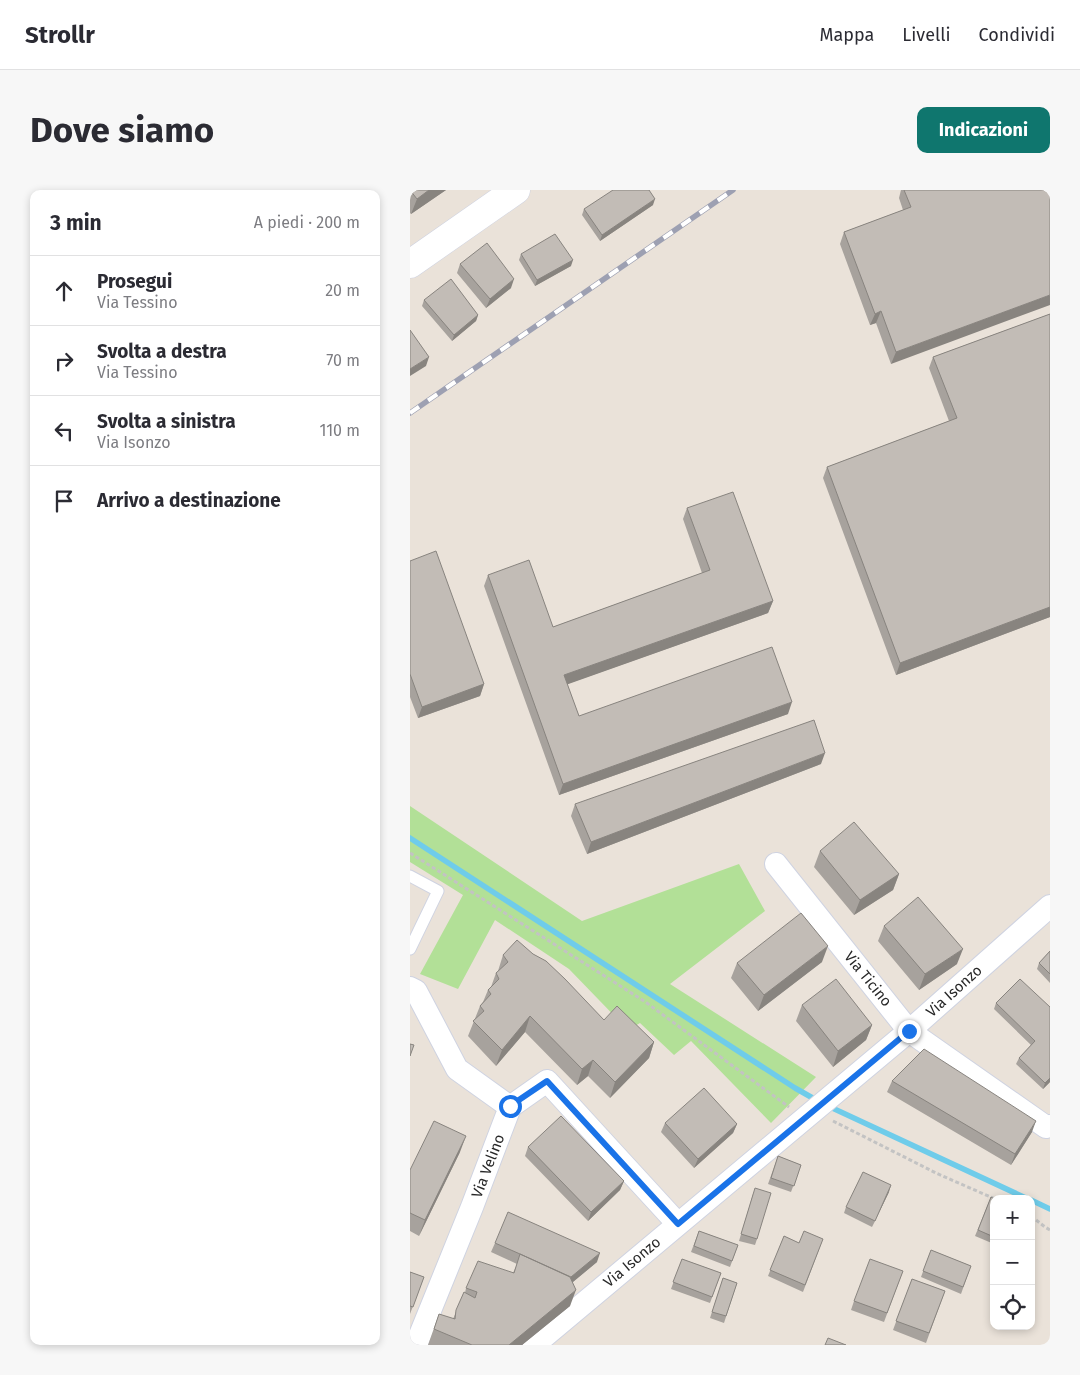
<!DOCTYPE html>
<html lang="it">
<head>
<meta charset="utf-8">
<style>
	:root { --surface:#fff; --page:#f7f7f7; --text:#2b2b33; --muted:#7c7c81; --line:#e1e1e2; --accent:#0f766e }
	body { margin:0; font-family:"Fira Sans",sans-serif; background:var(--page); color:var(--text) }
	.controls { position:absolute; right:15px; bottom:15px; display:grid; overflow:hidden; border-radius:10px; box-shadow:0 2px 8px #0003 }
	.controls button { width:45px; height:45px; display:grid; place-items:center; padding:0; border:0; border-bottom:1px solid var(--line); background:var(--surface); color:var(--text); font:25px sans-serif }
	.stop { position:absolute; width:15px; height:15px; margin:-11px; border:4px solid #1a73e8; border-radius:50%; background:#fff }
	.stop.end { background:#1a73e8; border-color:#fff; box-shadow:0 1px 5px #0008 }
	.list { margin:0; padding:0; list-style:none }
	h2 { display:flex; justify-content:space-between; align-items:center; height:65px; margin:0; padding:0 20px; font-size:21px }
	h2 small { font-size:16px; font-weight:400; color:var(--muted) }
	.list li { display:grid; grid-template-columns:32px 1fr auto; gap:15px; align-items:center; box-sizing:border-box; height:70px; padding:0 20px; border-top:1px solid var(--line) }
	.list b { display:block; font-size:19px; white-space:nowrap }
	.list p { margin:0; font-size:16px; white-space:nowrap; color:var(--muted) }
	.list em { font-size:16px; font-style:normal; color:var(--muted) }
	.icon { flex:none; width:28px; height:28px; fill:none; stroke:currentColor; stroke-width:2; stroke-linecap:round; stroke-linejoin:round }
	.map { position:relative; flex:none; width:640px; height:1155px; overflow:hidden; border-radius:10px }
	header { display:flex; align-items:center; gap:30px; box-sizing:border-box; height:70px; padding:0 25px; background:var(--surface); border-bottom:1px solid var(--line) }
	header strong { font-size:24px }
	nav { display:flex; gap:28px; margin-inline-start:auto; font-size:18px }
	.intro { display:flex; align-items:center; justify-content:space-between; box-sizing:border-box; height:120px; padding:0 30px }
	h1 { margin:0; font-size:35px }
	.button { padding:12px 22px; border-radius:10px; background:var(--accent); color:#fff; font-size:18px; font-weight:700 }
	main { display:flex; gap:30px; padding:0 30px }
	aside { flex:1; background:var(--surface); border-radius:10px; box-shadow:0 2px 8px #0003 }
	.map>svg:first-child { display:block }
</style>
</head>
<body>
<header>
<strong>Strollr</strong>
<nav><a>Mappa</a><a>Livelli</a><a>Condividi</a></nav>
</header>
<div class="intro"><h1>Dove siamo</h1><a class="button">Indicazioni</a></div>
<main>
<aside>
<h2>3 min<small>A piedi · 200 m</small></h2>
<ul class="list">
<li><svg class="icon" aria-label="ahead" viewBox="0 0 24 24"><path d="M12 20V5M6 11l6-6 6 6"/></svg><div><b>Prosegui</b><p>Via Tessino</p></div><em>20 m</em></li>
<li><svg class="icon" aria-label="right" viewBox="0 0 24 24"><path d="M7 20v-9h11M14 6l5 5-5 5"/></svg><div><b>Svolta a destra</b><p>Via Tessino</p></div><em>70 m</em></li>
<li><svg class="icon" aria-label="left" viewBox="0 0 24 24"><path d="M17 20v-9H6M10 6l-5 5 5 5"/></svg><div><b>Svolta a sinistra</b><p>Via Isonzo</p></div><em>110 m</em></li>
<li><svg class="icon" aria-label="arrive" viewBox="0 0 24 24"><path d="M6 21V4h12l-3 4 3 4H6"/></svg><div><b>Arrivo a destinazione</b></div></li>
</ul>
</aside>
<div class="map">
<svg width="640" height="1155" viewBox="0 0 640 1155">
	<rect width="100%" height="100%" fill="#eae2d9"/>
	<path fill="#b2e097" d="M 0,616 L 172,731 L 329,674 L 355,721 L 260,794 L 406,887 L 361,933 L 281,851 L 264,865 L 230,833 L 218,840 L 159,779 L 85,730 L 48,799 L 10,784 L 53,705 L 0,672 Z"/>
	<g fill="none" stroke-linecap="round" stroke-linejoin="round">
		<path stroke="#6fccea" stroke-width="5.5" d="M 0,648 L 385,898 L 408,911
			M 418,916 L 618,1009
			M 621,1010 L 640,1019"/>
		<g stroke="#cfd3e1" stroke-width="13">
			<path id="service" d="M 0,686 L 28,701 L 0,759"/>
		</g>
		<g stroke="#cfd3e1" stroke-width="24">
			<path id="minor" d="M 366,674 L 499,841 L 636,937 L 640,936
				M 0,798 L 6,801 L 47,879 L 100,917
				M 100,917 L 137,891 L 268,1034
				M 6,1155 L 62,1017 L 100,917
				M 124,1155 L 499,841 L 640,716"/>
		</g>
		<g stroke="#cfd3e1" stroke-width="29">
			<path id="secondary" d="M 0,74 L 106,0"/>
		</g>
		<path stroke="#c3c3c3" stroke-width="3" stroke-dasharray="4 2.5" stroke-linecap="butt" d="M 0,663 L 234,811 L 379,917
			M 423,931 L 526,983 L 585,1009
			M 621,1026 L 635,1037 L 640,1040"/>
		<use href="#service" stroke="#fff" stroke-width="11"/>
		<use href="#minor" stroke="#fff" stroke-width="22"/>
		<use href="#secondary" stroke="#fff" stroke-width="28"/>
		<g stroke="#9da0b2" stroke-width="5.5">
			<path id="rail" d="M 0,223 L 323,0"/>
		</g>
		<use href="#rail" stroke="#fff" stroke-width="4" stroke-dasharray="11" stroke-linecap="butt"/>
	</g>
	<path fill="#a7a29d" d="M 0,0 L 36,0 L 1,24 L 0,23 Z
		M 491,0 L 640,0 L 481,174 L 466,133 L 460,135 L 430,54 L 434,42 L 493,20 L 489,8 Z
		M 243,15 L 190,51 L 172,25 L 174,19 Z
		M 111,64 L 161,76 L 125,96 L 109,70 Z
		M 50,74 L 101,98 L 76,118 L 47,83 Z
		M 14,110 L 68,125 L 66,131 L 42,151 L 12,116 Z
		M 640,124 L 640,427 L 486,485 L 413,288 L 417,277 L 539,231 L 519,178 L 523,167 Z
		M 277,318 L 363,411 L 358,423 L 157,494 L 169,526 L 378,524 L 149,605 L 74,396 L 78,385 L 143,437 L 292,383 L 273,329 Z
		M 0,371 L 74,494 L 70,506 L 8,528 L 0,507 Z
		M 411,574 L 177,664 L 161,626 L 165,614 Z
		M 410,661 L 489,684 L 483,700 L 444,725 L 404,677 Z
		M 474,736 L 547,774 L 509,800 L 468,751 Z
		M 640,761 L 640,793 L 627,779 L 629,773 Z
		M 93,765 L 194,830 L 244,852 L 239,868 L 200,908 L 178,886 L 167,895 L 115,842 L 86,876 L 58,846 L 70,816 L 73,812 L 78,800 L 81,797 L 86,783 L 88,781 Z
		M 412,772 L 348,821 L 321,788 L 327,773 Z
		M 586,813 L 640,817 L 640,892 L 633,899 L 606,874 L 609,868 L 621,855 L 584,819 Z
		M 392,815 L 462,835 L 456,850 L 423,877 L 386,831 Z
		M 482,891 L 622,942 L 601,975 L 477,902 Z
		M 255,933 L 327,934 L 323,943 L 284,978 L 251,942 Z
		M 118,957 L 214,991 L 210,1000 L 178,1031 L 115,966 Z
		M 50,962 L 9,1046 L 0,1041 L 0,980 Z
		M 368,966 L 391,975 L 381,1002 L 358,994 Z
		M 479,1002 L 462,1037 L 434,1023 L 436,1017 Z
		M 343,1004 L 347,1049 L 345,1055 L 329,1051 Z
		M 581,1007 L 584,1009 L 584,1054 L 565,1046 Z
		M 289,1041 L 328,1055 L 320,1077 L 281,1062 Z
		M 374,1046 L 389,1053 L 413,1049 L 393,1102 L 358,1086 Z
		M 85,1053 L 187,1072 L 163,1092 L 160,1116 L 112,1155 L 18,1155 L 29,1124 L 43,1129 L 54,1102 L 55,1103 L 56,1098 L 103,1083 L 107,1074 L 81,1062 Z
		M 521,1060 L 561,1076 L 551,1104 L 511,1087 Z
		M 272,1069 L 311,1083 L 300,1113 L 261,1099 Z
		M 493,1081 L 474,1132 L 441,1120 L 444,1111 Z
		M 0,1082 L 14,1087 L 0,1124 Z
		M 313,1088 L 327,1093 L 314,1133 L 300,1128 Z
		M 502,1089 L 535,1101 L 516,1153 L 483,1140 Z"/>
	<path fill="#88847f" d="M 19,0 L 36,0 L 1,24 L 7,9 Z
		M 245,9 L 243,15 L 190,51 L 192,45 Z
		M 163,70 L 161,76 L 125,96 L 127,90 Z
		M 104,89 L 101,98 L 76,118 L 80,109 Z
		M 640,105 L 640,115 L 481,174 L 486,162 Z
		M 471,121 L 466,133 L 460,135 L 465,124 Z
		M 68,125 L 66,131 L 42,151 L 44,145 Z
		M 19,167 L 16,176 L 0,186 L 0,179 Z
		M 363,411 L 358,423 L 150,497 L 154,485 Z
		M 640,417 L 640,427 L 486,485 L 490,473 Z
		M 74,494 L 70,506 L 8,528 L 12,517 Z
		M 382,512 L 378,524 L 149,605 L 153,594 Z
		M 415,563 L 411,574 L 177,664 L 181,652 Z
		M 489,684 L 483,700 L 444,725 L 450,710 Z
		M 418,756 L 412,772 L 348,821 L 354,805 Z
		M 553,759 L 547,774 L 509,800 L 515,784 Z
		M 120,826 L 115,842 L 86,876 L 92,860 Z
		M 462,835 L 456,850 L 423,877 L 428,861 Z
		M 244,852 L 239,868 L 200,908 L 205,892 Z
		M 183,870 L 178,886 L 167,895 L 172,879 Z
		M 640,888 L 640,892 L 633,899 L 635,893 Z
		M 626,931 L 622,942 L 601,975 L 605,964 Z
		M 327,934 L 323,943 L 284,978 L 288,969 Z
		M 56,946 L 50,962 L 9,1046 L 15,1030 Z
		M 214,991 L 210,1000 L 178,1031 L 181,1022 Z
		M 481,995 L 479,1002 L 462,1037 L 465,1031 Z
		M 190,1063 L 187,1072 L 158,1096 L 161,1087 Z
		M 166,1100 L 160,1116 L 112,1155 L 99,1155 Z"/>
	<path fill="#c2bcb6" stroke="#88847f" d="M 0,0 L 19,0 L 7,9 Z
		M 203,0 L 239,0 L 245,9 L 192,45 L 174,19 Z
		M 494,0 L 640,0 L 640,105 L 486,162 L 471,121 L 465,124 L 434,42 L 501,17 Z
		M 145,44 L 163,70 L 127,90 L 111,64 Z
		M 77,53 L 104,89 L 80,109 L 50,74 Z
		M 41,89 L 68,125 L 44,145 L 14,110 Z
		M 640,124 L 640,417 L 490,473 L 417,277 L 547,228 L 523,167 Z
		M 0,140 L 19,167 L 0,179 Z
		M 323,302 L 363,411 L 154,485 L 169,526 L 362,457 L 382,512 L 153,594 L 78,385 L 119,370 L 143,437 L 300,380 L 277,318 Z
		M 26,361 L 74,494 L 12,517 L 0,484 L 0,371 Z
		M 404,530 L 415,563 L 181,652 L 165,614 Z
		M 444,632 L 489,684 L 450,710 L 410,661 Z
		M 508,707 L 553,759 L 515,784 L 474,736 Z
		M 391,723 L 418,756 L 354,805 L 327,773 Z
		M 107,750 L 123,764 L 136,771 L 155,789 L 194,830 L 207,816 L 244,852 L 205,892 L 183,870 L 172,879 L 120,826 L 92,860 L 63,831 L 74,821 L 70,816 L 81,804 L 78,800 L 89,789 L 86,783 L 98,772 L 93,765 Z
		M 640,761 L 640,784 L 629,773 Z
		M 426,789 L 462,835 L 428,861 L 392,815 Z
		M 610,789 L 640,817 L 640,888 L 635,893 L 609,868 L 625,851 L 586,813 Z
		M 0,854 L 4,855 L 0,866 Z
		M 514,859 L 626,931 L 605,964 L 482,891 Z
		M 294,898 L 327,934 L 288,969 L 255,933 Z
		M 151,926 L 214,991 L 181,1022 L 118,957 Z
		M 24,931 L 56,946 L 15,1030 L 0,1023 L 0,980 Z
		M 368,966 L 391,975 L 384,996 L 361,988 Z
		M 453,982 L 481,995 L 465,1031 L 436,1017 Z
		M 345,998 L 361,1003 L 347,1049 L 331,1044 Z
		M 581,1007 L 584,1009 L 584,1047 L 568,1040 Z
		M 98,1022 L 190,1063 L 161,1087 L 110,1064 L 85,1053 Z
		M 289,1041 L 328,1055 L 322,1071 L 284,1056 Z
		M 394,1041 L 413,1049 L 395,1095 L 360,1080 L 374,1046 L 389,1053 Z
		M 521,1060 L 561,1076 L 553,1097 L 513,1081 Z
		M 110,1064 L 160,1087 L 166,1100 L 99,1155 L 62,1155 L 24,1139 L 29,1124 L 45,1129 L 46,1120 L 54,1102 L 65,1108 L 67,1102 L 56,1098 L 68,1071 L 104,1083 Z
		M 272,1069 L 311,1083 L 302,1107 L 263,1092 Z
		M 460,1069 L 493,1081 L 477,1123 L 444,1111 Z
		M 0,1082 L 14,1087 L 3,1117 L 0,1116 Z
		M 313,1088 L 327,1093 L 316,1126 L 302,1122 Z
		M 502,1089 L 535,1101 L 519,1143 L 486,1131 Z
		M 418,1148 L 436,1155 L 415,1155 Z"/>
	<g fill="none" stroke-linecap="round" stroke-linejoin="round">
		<path stroke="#1a73e8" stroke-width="6" d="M 100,916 L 137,891 L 268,1034 L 499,841"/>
	</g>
	<g text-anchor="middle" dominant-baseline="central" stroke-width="4" stroke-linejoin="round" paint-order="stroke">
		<g font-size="15" fill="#282828" stroke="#fff">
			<text transform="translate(458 789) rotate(51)">Via Ticino</text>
			<text transform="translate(544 801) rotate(-42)">Via Isonzo</text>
			<text transform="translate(78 976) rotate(-69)">Via Velino</text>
			<text transform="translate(222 1072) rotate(-40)">Via Isonzo</text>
		</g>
	</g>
</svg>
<div class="controls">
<button>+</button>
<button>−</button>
<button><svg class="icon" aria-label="locate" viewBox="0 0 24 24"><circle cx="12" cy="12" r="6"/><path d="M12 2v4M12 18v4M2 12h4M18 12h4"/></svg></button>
</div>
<div class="stop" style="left:100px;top:916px"></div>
<div class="stop end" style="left:499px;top:841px"></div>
</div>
</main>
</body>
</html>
